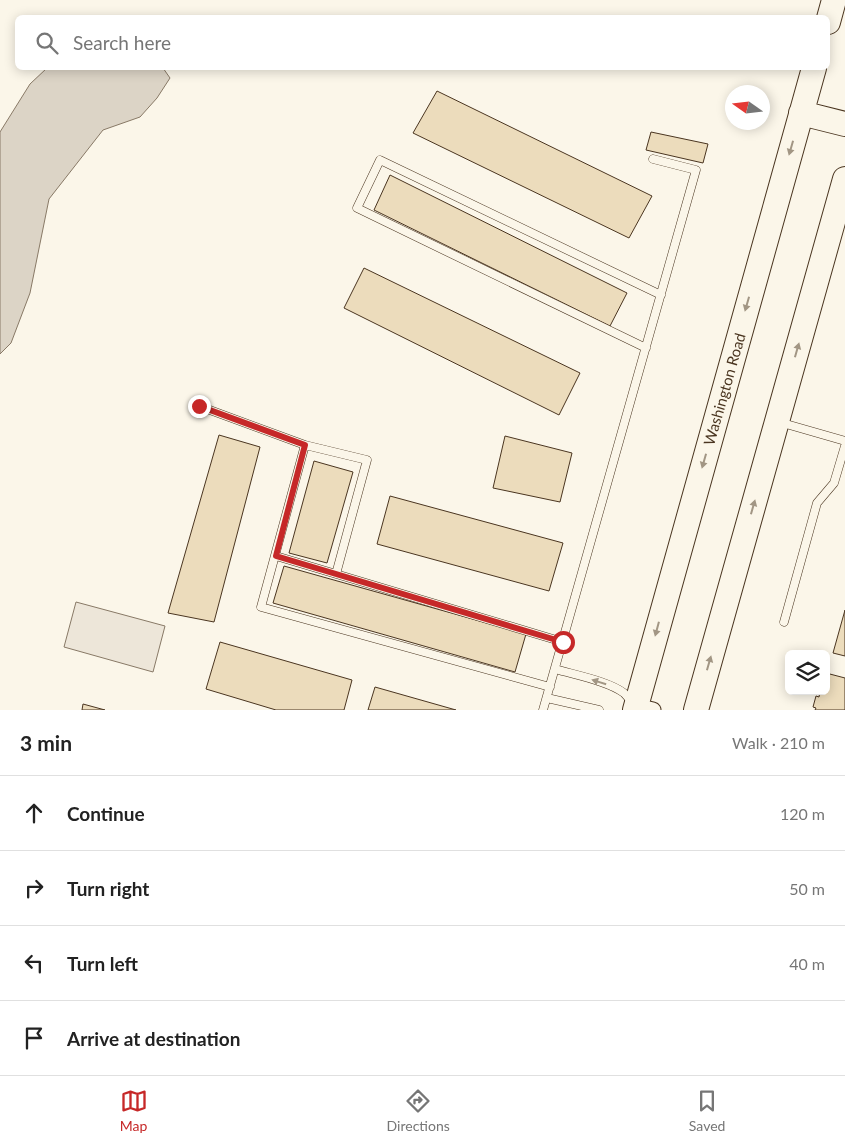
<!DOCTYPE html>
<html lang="en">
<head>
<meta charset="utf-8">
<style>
	:root { --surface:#fff; --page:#f6f6f6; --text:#222; --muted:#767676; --line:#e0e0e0; --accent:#c62828 }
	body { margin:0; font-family:Lato,sans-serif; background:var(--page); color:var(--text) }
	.controls { position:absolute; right:15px; bottom:15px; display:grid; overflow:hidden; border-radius:8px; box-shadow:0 2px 12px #0003 }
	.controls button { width:45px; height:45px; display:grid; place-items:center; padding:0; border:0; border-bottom:1px solid var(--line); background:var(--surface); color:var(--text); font:25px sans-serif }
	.compass { position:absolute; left:725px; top:85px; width:45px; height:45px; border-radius:50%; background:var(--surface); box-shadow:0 2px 12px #0003; rotate:284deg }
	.stop { position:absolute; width:15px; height:15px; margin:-11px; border:4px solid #c62828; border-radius:50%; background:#fff }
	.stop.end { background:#c62828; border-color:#fff; box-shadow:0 1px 5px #0008 }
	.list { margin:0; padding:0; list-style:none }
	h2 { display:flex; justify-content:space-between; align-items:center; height:65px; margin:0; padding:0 20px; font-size:21px }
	h2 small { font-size:16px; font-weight:400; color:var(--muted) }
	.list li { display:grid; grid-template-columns:32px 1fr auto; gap:15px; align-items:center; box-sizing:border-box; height:75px; padding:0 20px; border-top:1px solid var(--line) }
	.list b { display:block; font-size:19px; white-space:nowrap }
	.list em { font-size:16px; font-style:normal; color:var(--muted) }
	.icon { flex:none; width:28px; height:28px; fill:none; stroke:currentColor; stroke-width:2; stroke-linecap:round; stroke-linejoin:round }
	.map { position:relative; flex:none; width:845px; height:710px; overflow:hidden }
	.search { position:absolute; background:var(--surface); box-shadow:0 2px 12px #0003; left:15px; right:15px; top:15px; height:55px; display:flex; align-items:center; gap:12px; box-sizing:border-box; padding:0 18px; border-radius:8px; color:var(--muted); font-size:19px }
	.sheet { height:365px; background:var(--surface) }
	nav { display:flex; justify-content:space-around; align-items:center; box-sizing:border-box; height:70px; border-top:1px solid var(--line); background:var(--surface); font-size:14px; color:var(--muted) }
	nav a { display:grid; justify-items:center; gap:2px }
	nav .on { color:var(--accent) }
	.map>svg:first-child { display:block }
</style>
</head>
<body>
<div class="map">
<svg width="845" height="710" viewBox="0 0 845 710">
	<rect width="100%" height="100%" fill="#fbf6e9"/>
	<path fill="#ede6d9" stroke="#887966" d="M 76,602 L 165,626 L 153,672 L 64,647 Z"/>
	<path fill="#dcd4c6" stroke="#887966" d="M 47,68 L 163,68 L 170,78 L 157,98 L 140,117 L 103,130 L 49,199 L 30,293 L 11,343 L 0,354 L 0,132 L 30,84 Z"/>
	<path fill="#ecdcbc" stroke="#4a3520" d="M 437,91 L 652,196 L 629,238 L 413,133 Z
		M 651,132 L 708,144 L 703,163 L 646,150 Z
		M 390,175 L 627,293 L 610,326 L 374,210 Z
		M 364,268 L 580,373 L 559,415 L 344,308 Z
		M 219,435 L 260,447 L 214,622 L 168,613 Z
		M 505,436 L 572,453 L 560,502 L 493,488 Z
		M 314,461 L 353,472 L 327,563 L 289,553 Z
		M 390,496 L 563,543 L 549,591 L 377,544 Z
		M 284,566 L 526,634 L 515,672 L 273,603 Z
		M 845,610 L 845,656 L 833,653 Z
		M 220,642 L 352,680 L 344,710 L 276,710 L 206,689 Z
		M 826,673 L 845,678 L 845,710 L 815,710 L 816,708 L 813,707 L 816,696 L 819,697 L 820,691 L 826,691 Z
		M 375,687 L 456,710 L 368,710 Z
		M 83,704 L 105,710 L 82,710 Z"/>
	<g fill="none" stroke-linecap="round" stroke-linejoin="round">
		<g stroke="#4a3520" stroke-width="9">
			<path id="lane" d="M 646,348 L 357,208 L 380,160 L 661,295
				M 199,406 L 305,445
				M 779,422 L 845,441
				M 276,556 L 563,642
				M 336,574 L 367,460 L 305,445 L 261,607 L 550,687
				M 784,622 L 817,503 L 834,483 L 845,446
				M 555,669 C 575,675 608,681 624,693 C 627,696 629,699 632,702
				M 547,698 L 599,710
				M 543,710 L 696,170 L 653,159"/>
		</g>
		<g stroke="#4a3520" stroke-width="17">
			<path id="street" d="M 636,706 L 653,710"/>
		</g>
		<g stroke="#4a3520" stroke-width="26">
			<path id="primary" d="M 828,22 L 834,0
				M 801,113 L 845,124
				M 635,710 L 814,68
				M 696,710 L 845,179"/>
		</g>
		<use href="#lane" stroke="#fbf6e9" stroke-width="8"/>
		<use href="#street" stroke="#fbf6e9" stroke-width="15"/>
		<use href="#primary" stroke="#fbf6e9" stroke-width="24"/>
	</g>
	<defs><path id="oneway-solid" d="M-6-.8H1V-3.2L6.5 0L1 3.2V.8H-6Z" transform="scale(1.25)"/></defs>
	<g fill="#a29684">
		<use href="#oneway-solid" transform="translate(791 148) rotate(106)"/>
		<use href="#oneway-solid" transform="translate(747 304) rotate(106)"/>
		<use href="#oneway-solid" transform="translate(797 350) rotate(-74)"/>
		<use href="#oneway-solid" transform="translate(704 461) rotate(106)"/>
		<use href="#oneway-solid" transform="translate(753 507) rotate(-74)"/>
		<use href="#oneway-solid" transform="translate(657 629) rotate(105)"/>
		<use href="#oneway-solid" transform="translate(709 663) rotate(-74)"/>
		<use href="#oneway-solid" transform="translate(599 682) rotate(-163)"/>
	</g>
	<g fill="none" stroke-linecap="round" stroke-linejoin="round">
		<path stroke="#c62828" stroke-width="6" d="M 199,406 L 305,445 L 276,556 L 563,642"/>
	</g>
	<g text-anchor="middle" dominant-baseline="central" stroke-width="4" stroke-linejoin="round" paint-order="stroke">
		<g font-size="15" fill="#4a3520" stroke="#fbf6e9">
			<text transform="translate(724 389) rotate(-74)">Washington Road</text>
		</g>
	</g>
</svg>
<div class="controls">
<button><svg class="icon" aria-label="layers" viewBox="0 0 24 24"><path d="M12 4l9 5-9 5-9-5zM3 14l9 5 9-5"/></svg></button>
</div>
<svg class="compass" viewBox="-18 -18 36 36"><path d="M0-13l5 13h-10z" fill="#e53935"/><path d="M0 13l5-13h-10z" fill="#767676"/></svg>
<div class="stop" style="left:563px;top:642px"></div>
<div class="stop end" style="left:199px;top:406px"></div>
<div class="search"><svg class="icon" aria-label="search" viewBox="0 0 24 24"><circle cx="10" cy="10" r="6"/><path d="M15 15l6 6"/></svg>Search here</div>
</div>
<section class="sheet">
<h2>3 min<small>Walk · 210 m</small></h2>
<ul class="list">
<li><svg class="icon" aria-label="ahead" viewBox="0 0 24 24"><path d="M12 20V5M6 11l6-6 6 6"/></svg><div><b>Continue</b></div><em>120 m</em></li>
<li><svg class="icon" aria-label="right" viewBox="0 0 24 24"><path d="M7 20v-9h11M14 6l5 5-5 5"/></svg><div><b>Turn right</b></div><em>50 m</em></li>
<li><svg class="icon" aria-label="left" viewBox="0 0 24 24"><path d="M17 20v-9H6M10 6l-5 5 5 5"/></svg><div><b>Turn left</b></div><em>40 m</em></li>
<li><svg class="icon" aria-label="arrive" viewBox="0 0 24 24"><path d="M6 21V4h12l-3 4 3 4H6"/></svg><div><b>Arrive at destination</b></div></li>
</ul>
</section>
<nav>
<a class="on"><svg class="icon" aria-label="map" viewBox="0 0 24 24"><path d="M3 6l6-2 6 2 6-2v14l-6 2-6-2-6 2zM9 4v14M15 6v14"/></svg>Map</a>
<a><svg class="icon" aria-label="directions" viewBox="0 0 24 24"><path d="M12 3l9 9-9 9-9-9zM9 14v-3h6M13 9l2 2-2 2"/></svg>Directions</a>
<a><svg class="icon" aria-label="saved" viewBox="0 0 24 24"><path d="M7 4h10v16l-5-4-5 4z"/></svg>Saved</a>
</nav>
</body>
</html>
